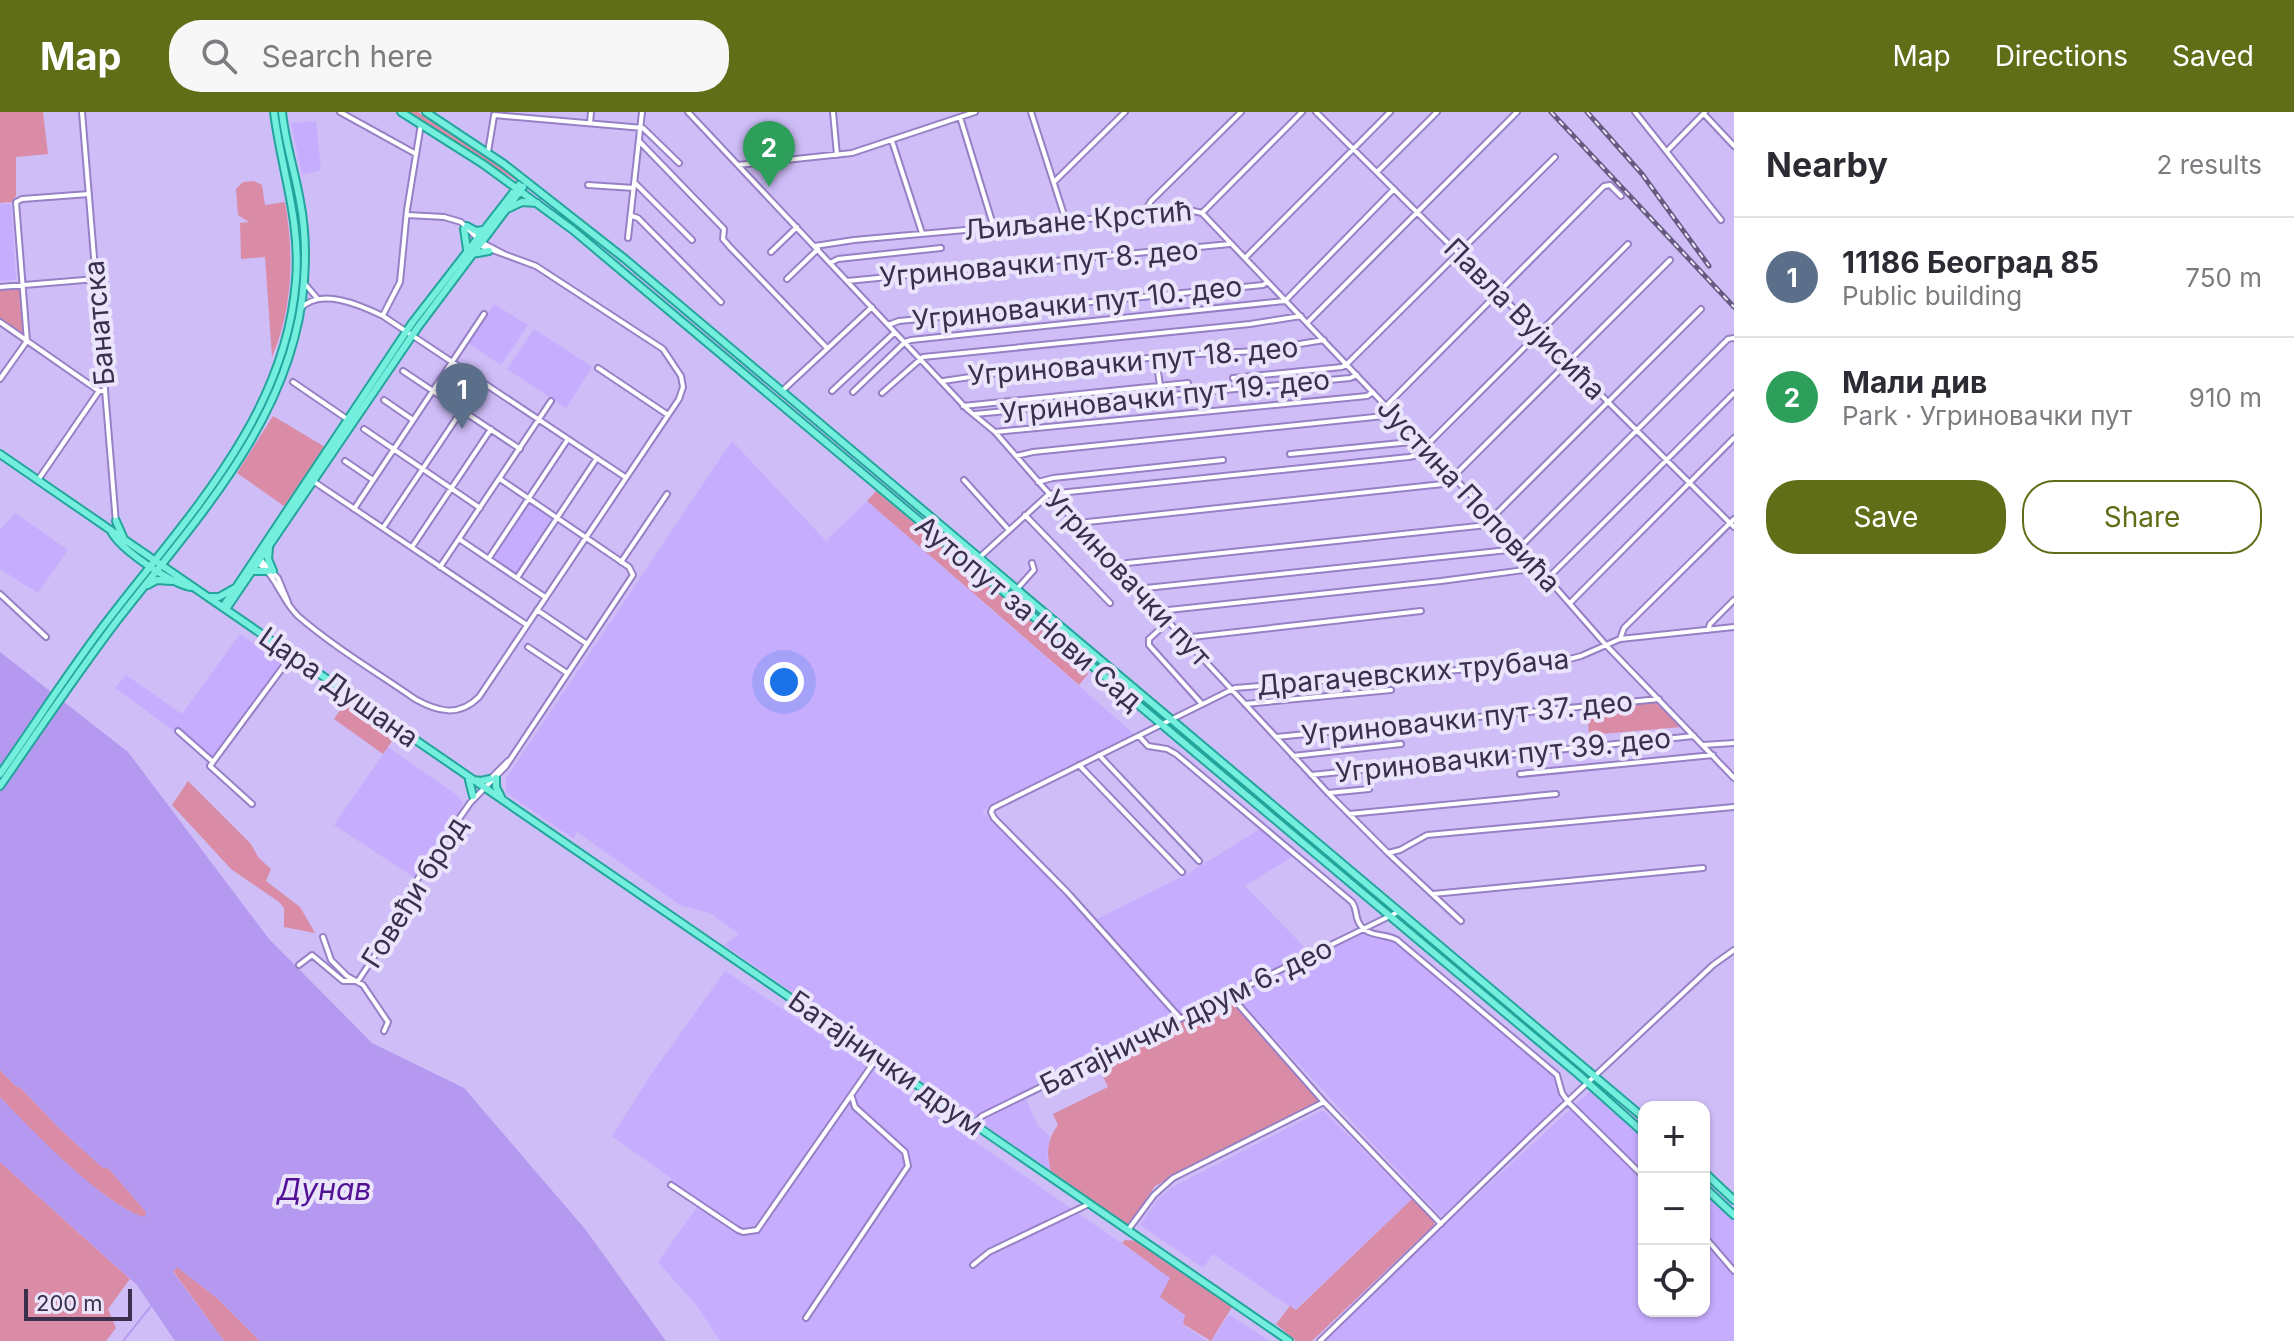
<!DOCTYPE html>
<html lang="en">
<head>
<meta charset="utf-8">
<style>
	:root { --surface:#fff; --page:#f7f7f7; --text:#2b2b33; --muted:#7c7c81; --line:#e1e1e2; --accent:#606e18 }
	body { margin:0; font-family:Inter,sans-serif; background:var(--page); color:var(--text) }
	.controls { position:absolute; right:24px; bottom:24px; display:grid; overflow:hidden; border-radius:16px; box-shadow:0 2px 6px #0004 }
	.controls button { width:72px; height:72px; display:grid; place-items:center; padding:0; border:0; border-bottom:2px solid var(--line); background:var(--surface); color:var(--text); font:40px sans-serif }
	.scale { position:absolute; left:24px; bottom:20px; width:108px; box-sizing:border-box; padding-left:8px; border:4px solid #3a304e; border-top:0; font-size:22px; line-height:28px; white-space:nowrap; color:#3a304e; -webkit-text-stroke:6px #ebe5fb; paint-order:stroke }
	.you { position:absolute; left:784px; top:570px; width:28px; height:28px; margin:-20px; border:6px solid #fff; border-radius:50%; background:#1a73e8; box-shadow:0 0 0 12px #1a73e833 }
	.badge { display:grid; place-items:center; width:52px; height:52px; border-radius:50%; background:var(--accent); color:#fff; font-size:26px; font-weight:700 }
	.pin { position:absolute; translate:-50% -66px; filter:drop-shadow(0 2px 4px #0008) }
	.pin::after { content:''; position:absolute; top:42px; width:28px; height:24px; background:inherit; clip-path:polygon(0 0,100% 0,50% 100%) }
	.list { margin:0; padding:0; list-style:none }
	h2 { display:flex; justify-content:space-between; align-items:center; height:104px; margin:0; padding:0 32px; font-size:34px }
	h2 small { font-size:26px; font-weight:400; color:var(--muted) }
	.list li { display:grid; grid-template-columns:52px 1fr auto; gap:24px; align-items:center; box-sizing:border-box; height:120px; padding:0 32px; border-top:2px solid var(--line) }
	.list b { display:block; font-size:30px; white-space:nowrap }
	.list p { margin:0; font-size:26px; white-space:nowrap; color:var(--muted) }
	.list em { font-size:26px; font-style:normal; color:var(--muted) }
	.actions { display:flex; gap:16px; padding:24px 32px }
	.actions a { flex:1; padding:18px 0; border:2px solid var(--accent); border-radius:32px; text-align:center; font-size:28px; color:var(--accent) }
	.actions .main { background:var(--accent); color:#fff }
	.icon { flex:none; width:44px; height:44px; fill:none; stroke:currentColor; stroke-width:2; stroke-linecap:round; stroke-linejoin:round }
	.map { position:relative; flex:none; width:1734px; height:1229px; overflow:hidden }
	header { display:flex; align-items:center; gap:48px; box-sizing:border-box; height:112px; padding:0 40px; background:var(--accent); color:#fff }
	header strong { font-size:38px }
	nav { display:flex; gap:44px; margin-inline-start:auto; font-size:28px }
	.search { width:560px; height:72px; background:var(--page); display:flex; align-items:center; gap:20px; box-sizing:border-box; padding:0 28px; border-radius:32px; color:var(--muted); font-size:30px }
	main { display:flex }
	aside { flex:1; background:var(--surface) }
	.map>svg:first-child { display:block }
</style>
</head>
<body>
<header>
<strong>Map</strong>
<div class="search"><svg class="icon" aria-label="search" viewBox="0 0 24 24"><circle cx="10" cy="10" r="6"/><path d="M15 15l6 6"/></svg>Search here</div>
<nav><a>Map</a><a>Directions</a><a>Saved</a></nav>
</header>
<main>
<div class="map">
<svg width="1734" height="1229" viewBox="0 0 1734 1229">
	<rect width="100%" height="100%" fill="#cfbdf8"/>
	<path fill="#c7adfe" d="M 316,9 L 321,58 L 302,63 L 291,11 Z
		M 0,92 L 11,92 L 16,168 L 0,169 Z
		M 494,192 L 528,213 L 501,253 L 468,231 Z
		M 534,217 L 592,255 L 566,296 L 507,257 Z
		M 732,329 L 826,429 L 867,389 L 1134,622 L 982,699 L 1046,761 L 1175,906 L 976,1007 L 724,833 L 739,822 L 710,801 L 680,793 L 577,720 L 574,727 L 506,681 L 506,666 Z
		M 528,386 L 557,406 L 517,466 L 489,446 Z
		M 15,401 L 68,438 L 38,481 L 0,457 L 0,418 Z
		M 240,522 L 283,552 L 213,648 L 177,617 L 173,618 L 115,576 L 126,563 L 182,602 Z
		M 388,635 L 458,684 L 463,692 L 462,698 L 415,766 L 334,713 Z
		M 1260,717 L 1293,744 L 1245,774 L 1309,840 L 1180,903 L 1093,809 L 1187,762 Z
		M 1364,821 L 1374,827 L 1392,828 L 1553,963 L 1557,971 L 1561,993 L 1441,1105 L 1235,884 Z
		M 725,859 L 825,925 L 1171,1166 L 1160,1185 L 1185,1203 L 1183,1213 L 1207,1229 L 720,1229 L 697,1194 L 658,1150 L 697,1095 L 667,1074 L 672,1067 L 612,1024 L 650,964 Z
		M 1591,978 L 1644,1025 L 1644,1199 L 1704,1199 L 1704,1080 L 1734,1108 L 1734,1229 L 1324,1229 L 1339,1211 Z
		M 1026,987 L 1038,1014 L 1050,1024 L 1047,1044 L 1051,1059 L 984,1013 L 986,1007 Z
		M 1321,999 L 1324,999 L 1412,1087 L 1295,1198 L 1213,1142 L 1203,1156 L 1140,1113 L 1158,1087 L 1172,1075 Z
		M 1229,1203 L 1270,1229 L 1211,1229 Z"/>
	<path fill="#da8ba5" d="M 0,0 L 43,0 L 48,42 L 16,45 L 16,84 L 12,90 L 0,91 Z
		M 406,0 L 418,0 L 517,66 L 517,69 Z
		M 243,70 L 254,69 L 262,73 L 265,93 L 285,90 C 294,141 293,197 272,245 L 265,145 L 241,147 L 240,111 L 249,110 L 238,103 L 236,77 Z
		M 20,175 L 24,222 L 22,223 L 0,207 L 0,177 Z
		M 273,304 L 325,335 L 284,394 L 237,361 Z
		M 876,379 L 1083,553 L 1088,562 L 1079,573 L 867,389 Z
		M 347,588 L 395,625 L 383,642 L 334,607 Z
		M 1657,590 L 1682,615 L 1589,623 L 1587,599 Z
		M 188,669 L 251,732 L 258,745 L 271,757 L 266,769 L 300,795 L 315,821 L 284,815 L 284,796 L 279,790 L 231,757 L 172,693 Z
		M 1230,887 L 1317,987 L 1317,992 L 1155,1074 L 1128,1114 L 1051,1059 C 1046,1041 1047,1028 1058,1013 L 1053,1002 L 1108,975 L 1097,952 L 1145,928 L 1155,931 L 1168,925 L 1166,918 Z
		M 0,958 L 16,974 L 21,976 L 59,1016 L 102,1055 L 109,1057 L 147,1101 L 145,1106 C 103,1092 31,1019 0,985 Z
		M 0,1050 L 130,1167 L 108,1197 L 116,1216 L 106,1229 L 0,1229 Z
		M 1412,1087 L 1434,1108 L 1434,1113 L 1312,1229 L 1296,1229 L 1276,1212 L 1290,1194 L 1296,1198 Z
		M 1125,1128 L 1138,1129 L 1232,1195 L 1211,1229 L 1183,1212 L 1185,1203 L 1160,1185 L 1170,1166 L 1122,1131 Z
		M 177,1155 L 217,1186 L 260,1229 L 224,1229 L 173,1159 Z"/>
	<path fill="#b598ef" d="M 0,540 L 128,640 L 269,827 L 372,931 L 464,976 L 585,1117 L 666,1229 L 260,1229 L 217,1186 L 177,1155 L 173,1160 L 224,1229 L 175,1229 L 137,1173 L 0,1050 L 0,985 C 28,1015 108,1097 145,1105 L 146,1100 L 109,1057 L 102,1055 L 59,1016 L 21,976 L 16,974 L 0,958 Z"/>
	<g fill="none" stroke-linecap="round" stroke-linejoin="round">
		<path stroke="#b598ef" stroke-width="2" d="M 123,1229 L 151,1194"/>
		<g stroke="#9780c5" stroke-width="8">
			<path id="minor" d="M 82,0 L 116,411
				M 340,0 L 416,42
				M 688,0 L 967,297 L 995,320 L 1044,376 L 1328,681 L 1388,741 L 1461,809
				M 833,0 L 837,43
				M 1031,0 L 1066,109
				M 1316,0 L 1734,415
				M 1635,0 L 1721,108
				M 1704,2 L 1734,34
				M 494,3 L 643,16 L 679,51
				M 960,5 L 994,116
				M 590,11 L 591,0
				M 639,29 L 724,117 L 723,127 L 729,134 L 827,236
				M 892,29 L 922,121
				M 1668,38 L 1705,0
				M 488,40 L 494,4
				M 738,53 L 852,41 L 975,0
				M 1377,60 L 1437,0
				M 1054,70 L 1125,0
				M 635,71 L 692,128
				M 588,73 L 634,76
				M 1202,101 L 1521,436 L 1605,532 L 1734,666
				M 1202,101 L 1302,0
				M 1143,102 L 1151,89 L 1241,0
				M 407,103 L 444,105 L 461,110 L 481,130 L 504,142
				M 632,104 L 638,106 L 721,190
				M 628,126 L 642,0
				M 815,134 L 854,128 L 1189,98 L 1202,101
				M 771,140 L 797,115
				M 1245,146 L 1390,0
				M 830,151 L 838,147 L 941,136
				M 787,167 L 818,137
				M 847,169 L 1230,132
				M 305,172 L 317,186
				M 0,175 L 96,167
				M 1285,189 L 1394,77
				M 300,197 C 320,175 360,193 383,204 L 625,365
				M 383,203 L 400,170 L 407,98 L 421,12
				M 0,210 L 99,279 L 105,279
				M 1307,211 L 1517,0
				M 888,213 L 899,209 L 1263,173 L 1267,170
				M 1156,245 L 1160,274
				M 598,256 L 668,303
				M 403,259 L 520,337
				M 1233,266 L 1342,255 L 1347,252 L 1555,45
				M 0,267 L 27,229 L 16,90 L 22,87 L 89,82
				M 943,269 L 1004,260 L 1179,243 L 1257,239 L 1324,228
				M 293,270 L 347,307
				M 782,279 L 872,195
				M 832,279 L 894,221
				M 853,280 L 905,230 L 911,228 L 1285,189
				M 882,281 L 923,245 L 1250,212 L 1301,204
				M 384,288 L 413,308
				M 963,294 L 1188,271
				M 1386,294 L 1604,74 L 1610,73 L 1621,84
				M 975,302 L 1350,266 L 1357,263
				M 364,317 L 480,396
				M 995,320 L 1367,284 L 1373,280
				M 1425,335 L 1628,132
				M 1290,342 L 1411,330 L 1417,327
				M 1016,344 L 1033,340 L 1394,303
				M 345,349 L 373,368
				M 1453,365 L 1670,148
				M 38,368 L 99,279
				M 964,368 L 1009,418
				M 313,369 L 527,513
				M 1038,370 L 1053,366 L 1223,348
				M 1049,382 L 1409,345 L 1430,340
				M 354,397 L 484,202
				M 1025,403 L 1110,491
				M 1492,406 L 1701,197
				M 1078,411 L 1443,372 L 1456,368
				M 383,416 L 462,298
				M 459,427 L 545,485
				M 412,435 L 491,317
				M 980,445 L 1049,382
				M 489,446 L 568,327
				M 261,448 L 278,466 L 288,490
				M 257,450 C 277,464 281,488 298,504 C 334,535 376,560 415,587 C 438,600 459,605 479,585 L 679,287 L 683,275 L 681,264 L 663,237 L 536,154 L 479,133
				M 621,450 L 667,382
				M 1118,454 L 1127,451 L 1497,412
				M 440,455 L 551,289
				M 1549,465 L 1734,281
				M 517,466 L 597,346
				M 1017,477 L 1034,458 L 1032,451
				M 1140,479 L 1146,476 L 1518,437 L 1728,227 L 1734,226
				M 0,482 L 46,525
				M 1570,491 L 1734,326
				M 537,498 L 587,532
				M 1159,499 L 1441,469 L 1539,456
				M 1168,510 L 1149,527 L 1149,533 L 1202,592
				M 1708,518 L 1710,512 L 1734,488
				M 1183,526 L 1421,499
				M 1620,527 L 1624,516 L 1734,407
				M 528,535 L 567,561
				M 1245,592 L 1391,578
				M 178,619 L 213,650
				M 1139,624 L 1148,634 L 1167,637 L 1176,642 L 1352,790 C 1357,797 1355,802 1358,809 C 1365,826 1385,821 1397,828 L 1557,963 L 1562,981 L 1569,991 L 1644,1065
				M 1276,625 L 1659,587
				M 1703,633 L 1734,631
				M 1099,643 L 1199,749
				M 1293,644 L 1401,632
				M 1079,653 L 1182,760
				M 1520,662 L 1713,643
				M 1311,663 L 1694,624
				M 489,668 L 508,649
				M 1328,681 L 1369,677
				M 252,692 L 210,654 L 292,543
				M 1349,702 L 1556,682
				M 1388,741 L 1400,738 L 1427,723 L 1734,695
				M 1433,782 L 1703,756
				M 323,825 L 331,848 L 347,864 L 363,873 L 388,910 L 384,919
				M 299,853 L 312,843 L 343,869 L 358,869 L 393,816 L 410,778 L 470,691 L 506,654 L 633,463 L 629,455 L 500,367
				M 1229,882 L 1324,990 L 1441,1112
				M 1180,906 L 1068,781 L 994,706 L 991,700 L 993,696 L 1235,576 L 1558,550 L 1581,544 L 1620,527 L 1734,515
				M 974,1012 L 982,1004 L 1398,800
				M 671,1073 L 738,1118 L 743,1120 L 757,1118 L 877,946
				M 1128,1118 L 1154,1083 L 1173,1066 L 1324,990
				M 1704,1124 L 1734,1159
				M 973,1153 L 989,1140 L 1089,1092
				M 806,1206 L 908,1054 L 905,1040 L 855,995 L 852,985
				M 1320,1229 L 1533,1022 L 1713,853 L 1734,838"/>
		</g>
		<g stroke="#23a59c" stroke-width="10">
			<path id="major" d="M 401,0 L 483,52 L 573,118 L 1578,962 L 1644,1021
				M 426,0 L 504,52 L 625,147 L 1644,1006
				M 507,97 L 522,90 L 537,91
				M 467,114 L 476,119 L 483,118
				M 464,117 L 467,137
				M 472,142 L 489,139
				M 0,342 L 1289,1229
				M 116,409 L 123,425
				M 112,421 C 123,439 169,470 190,475
				M 269,436 L 268,447 L 273,459
				M 252,459 L 268,459
				M 148,473 L 157,468 L 172,469
				M 211,485 L 219,485 L 233,477
				M 223,495 L 412,211 L 519,73
				M 226,497 L 418,215 L 523,75
				M 0,662 C 36,611 70,557 108,508 C 187,405 286,304 296,168 C 301,109 281,57 274,0
				M 496,666 L 496,675 L 502,687
				M 469,668 L 473,684
				M 474,668 L 481,669 L 490,667
				M 0,674 C 38,619 76,563 116,510 C 195,408 295,304 304,168 C 306,143 305,115 300,89 C 295,60 285,30 282,0
				M 1704,1060 L 1734,1088
				M 1704,1075 L 1734,1103"/>
		</g>
		<use href="#minor" stroke="#fff" stroke-width="4"/>
		<use href="#major" stroke="#74efdd" stroke-width="6"/>
		<g stroke="#665a80" stroke-width="5">
			<path id="rail" d="M 1551,0 L 1734,195
				M 1587,0 L 1642,62 L 1709,154"/>
		</g>
		<use href="#rail" stroke="#ebe5fb" stroke-width="2" stroke-dasharray="6" stroke-linecap="butt"/>
	</g>
	<g text-anchor="middle" dominant-baseline="central" stroke-width="8" stroke-linejoin="round" paint-order="stroke">
		<g font-size="28" fill="#3a304e" stroke="#ebe5fb">
			<text transform="translate(1078 108) rotate(-5)">Љиљане Крстић</text>
			<text transform="translate(1039 151) rotate(-5)">Угриновачки пут 8. део</text>
			<text transform="translate(1077 191) rotate(-6)">Угриновачки пут 10. део</text>
			<text transform="translate(1525 207) rotate(45)">Павла Вујисића</text>
			<text transform="translate(99 211) rotate(-95)">Банатска</text>
			<text transform="translate(1133 249) rotate(-5)">Угриновачки пут 18. део</text>
			<text transform="translate(1165 284) rotate(-6)">Угриновачки пут 19. део</text>
			<text transform="translate(1469 383) rotate(47)">Јустина Поповића</text>
			<text transform="translate(1128 466) rotate(47)">Угриновачки пут</text>
			<text transform="translate(1029 501) rotate(40)">Аутопут за Нови Сад</text>
			<text transform="translate(1413 560) rotate(-5)">Драгачевских трубача</text>
			<text transform="translate(339 575) rotate(35)">Цара Душана</text>
			<text transform="translate(1467 606) rotate(-6)">Угриновачки пут 37. део</text>
			<text transform="translate(1503 643) rotate(-6)">Угриновачки пут 39. део</text>
			<text transform="translate(414 780) rotate(-58)">Говеђи брод</text>
			<text transform="translate(1186 904) rotate(-26)">Батајнички друм 6. део</text>
			<text transform="translate(886 951) rotate(35)">Батајнички друм</text>
		</g>
		<g font-size="30" font-style="italic" fill="#521094" stroke="#ebe5fb">
			<text x="324" y="1077">Дунав</text>
		</g>
	</g>
</svg>
<div class="controls">
<button>+</button>
<button>−</button>
<button><svg class="icon" aria-label="locate" viewBox="0 0 24 24"><circle cx="12" cy="12" r="6"/><path d="M12 2v4M12 18v4M2 12h4M18 12h4"/></svg></button>
</div>
<div class="scale">200 m</div>
<div class="you"></div>
<div class="pin badge" style="left:462px;top:317px;background:#5c6f8a">1</div>
<div class="pin badge" style="left:769px;top:75px;background:#2e9e5b">2</div>
</div>
<aside>
<h2>Nearby<small>2 results</small></h2>
<ul class="list">
<li><span class="badge" style="background:#5c6f8a">1</span><div><b>11186 Београд 85</b><p>Public building</p></div><em>750 m</em></li>
<li><span class="badge" style="background:#2e9e5b">2</span><div><b>Мали див</b><p>Park · Угриновачки пут</p></div><em>910 m</em></li>
</ul>
<div class="actions"><a class="main">Save</a><a>Share</a></div>
</aside>
</main>
</body>
</html>
